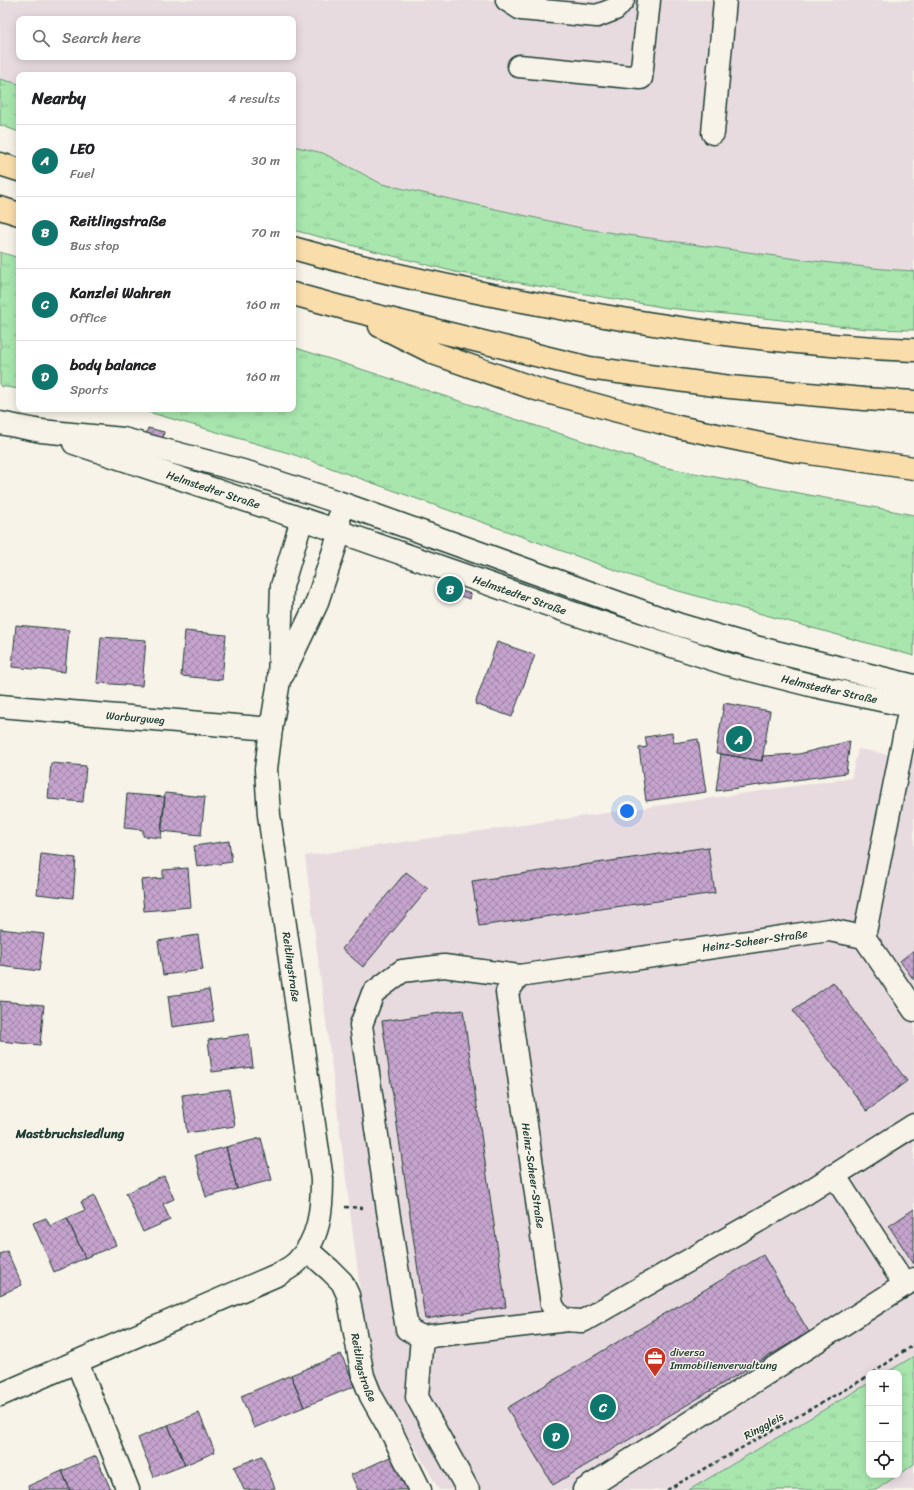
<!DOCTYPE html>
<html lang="en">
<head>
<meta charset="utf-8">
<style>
	:root { --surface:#fff; --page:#f2f2f2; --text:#202124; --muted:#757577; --line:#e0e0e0; --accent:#0f766e }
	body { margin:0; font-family:Sriracha,sans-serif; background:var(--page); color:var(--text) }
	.controls { position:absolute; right:12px; bottom:12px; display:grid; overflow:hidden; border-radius:8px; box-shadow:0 2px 10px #0003 }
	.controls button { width:36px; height:36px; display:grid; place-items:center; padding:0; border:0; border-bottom:1px solid var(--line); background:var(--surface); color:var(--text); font:20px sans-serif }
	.you { position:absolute; left:627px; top:811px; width:14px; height:14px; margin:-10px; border:3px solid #fff; border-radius:50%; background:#1a73e8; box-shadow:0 0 0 6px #1a73e833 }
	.badge { display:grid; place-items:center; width:26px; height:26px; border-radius:50%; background:var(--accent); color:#fff; font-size:13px; font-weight:700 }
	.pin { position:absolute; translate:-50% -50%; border:2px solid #fff; box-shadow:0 1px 4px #0006 }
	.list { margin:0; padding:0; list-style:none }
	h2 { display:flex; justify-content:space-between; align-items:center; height:52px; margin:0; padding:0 16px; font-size:17px }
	h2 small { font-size:13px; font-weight:400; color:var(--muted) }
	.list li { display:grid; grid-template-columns:26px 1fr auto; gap:12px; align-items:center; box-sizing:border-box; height:72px; padding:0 16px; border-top:1px solid var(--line) }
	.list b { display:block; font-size:15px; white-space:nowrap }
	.list p { margin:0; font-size:13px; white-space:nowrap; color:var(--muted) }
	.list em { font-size:13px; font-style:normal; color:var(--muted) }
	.icon { flex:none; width:22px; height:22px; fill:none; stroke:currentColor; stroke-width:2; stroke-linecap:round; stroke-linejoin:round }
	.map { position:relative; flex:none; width:914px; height:1490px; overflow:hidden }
	.search { position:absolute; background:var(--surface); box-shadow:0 2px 10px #0003; left:16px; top:16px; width:280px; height:44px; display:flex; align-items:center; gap:10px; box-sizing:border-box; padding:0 14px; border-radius:8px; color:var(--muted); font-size:15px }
	.panel { position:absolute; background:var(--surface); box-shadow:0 2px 10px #0003; left:16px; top:72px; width:280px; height:340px; border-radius:8px }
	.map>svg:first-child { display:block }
</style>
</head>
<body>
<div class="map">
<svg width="914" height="1490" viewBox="0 0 914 1490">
	<defs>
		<pattern id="grass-tufts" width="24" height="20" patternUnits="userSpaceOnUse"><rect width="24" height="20" fill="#a8e6ae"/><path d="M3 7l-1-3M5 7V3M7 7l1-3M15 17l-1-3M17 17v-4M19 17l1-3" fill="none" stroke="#90c696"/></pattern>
		<pattern id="building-cross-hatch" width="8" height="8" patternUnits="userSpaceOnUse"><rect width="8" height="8" fill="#c5a3cd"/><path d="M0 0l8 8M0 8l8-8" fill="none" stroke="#9f86a7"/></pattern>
	</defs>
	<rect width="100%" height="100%" fill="#f7f3e8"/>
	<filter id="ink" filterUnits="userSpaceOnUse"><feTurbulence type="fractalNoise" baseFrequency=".025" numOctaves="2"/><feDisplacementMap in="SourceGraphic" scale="8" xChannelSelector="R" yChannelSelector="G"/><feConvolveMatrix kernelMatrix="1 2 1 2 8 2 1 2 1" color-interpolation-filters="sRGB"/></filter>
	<g filter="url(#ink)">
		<path fill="#e8dbe0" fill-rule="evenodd" d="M 0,0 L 914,0 L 914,271 L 883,269 L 797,259 L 586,229 L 382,184 L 323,153 L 293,146 L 293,75 L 19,75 L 19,84 L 0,78 ZM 19,19 L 293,19 L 293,57 L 19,57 Z
			M 858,749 L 914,759 L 914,1356 L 886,1373 L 869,1373 L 869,1383 L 689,1490 L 439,1490 L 370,1369 L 305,856 L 851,778 Z
			M 914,1464 L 914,1490 L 876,1490 L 899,1475 Z"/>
		<path fill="url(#grass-tufts)" stroke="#649271" d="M 0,79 L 19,84 L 19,132 L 0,125 Z
			M 293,146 L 323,153 L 382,184 L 586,229 L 797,259 L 883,269 L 914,271 L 914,330 L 867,329 L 668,308 L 455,272 L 293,230 Z
			M 0,252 L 19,258 L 19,389 L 0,386 Z
			M 293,347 L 663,467 L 914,515 L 914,656 L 657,585 L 292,454 L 138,409 L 293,409 Z
			M 914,1356 L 914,1464 L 899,1475 L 899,1373 L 886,1373 Z
			M 869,1383 L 869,1475 L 898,1475 L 876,1490 L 689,1490 Z"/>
		<path fill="url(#building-cross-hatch)" stroke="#1f3d34" d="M 148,428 L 164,432 L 163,438 L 146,434 Z
			M 459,590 L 471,594 L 470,599 L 457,595 Z
			M 16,625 L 69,630 L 65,672 L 12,667 Z
			M 185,631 L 226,635 L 222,680 L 181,676 Z
			M 101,637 L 146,640 L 142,686 L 97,683 Z
			M 497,642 L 535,655 L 512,717 L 475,704 Z
			M 724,703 L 770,711 L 762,761 L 716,753 Z
			M 672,733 L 674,743 L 698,739 L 706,792 L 646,801 L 639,748 L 647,747 L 645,737 Z
			M 850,741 L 846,773 L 716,791 L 721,754 L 762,761 L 762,756 L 799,754 Z
			M 51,763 L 86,766 L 83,802 L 48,799 Z
			M 165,793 L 205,797 L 201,835 L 161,831 Z
			M 127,794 L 165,797 L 161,838 L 143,836 L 143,830 L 124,828 Z
			M 229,841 L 232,862 L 197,867 L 194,846 Z
			M 708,847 L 715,893 L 479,926 L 472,881 Z
			M 41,854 L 76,858 L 73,898 L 37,894 Z
			M 188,868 L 191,907 L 144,911 L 141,880 L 163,878 L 163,870 Z
			M 406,872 L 428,889 L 363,967 L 342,949 Z
			M 0,929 L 44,934 L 39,971 L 0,966 Z
			M 198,935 L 203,970 L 163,975 L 158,941 Z
			M 914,950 L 914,980 L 900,961 Z
			M 833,982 L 907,1081 L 867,1111 L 793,1011 Z
			M 209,990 L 214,1021 L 172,1027 L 168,996 Z
			M 0,1001 L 44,1005 L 40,1045 L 0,1041 Z
			M 463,1010 L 506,1307 L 425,1319 L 382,1021 Z
			M 249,1034 L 253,1067 L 212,1072 L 208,1040 Z
			M 229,1089 L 235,1126 L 187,1133 L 182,1095 Z
			M 261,1138 L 272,1180 L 237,1189 L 226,1147 Z
			M 226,1147 L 237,1189 L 206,1197 L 195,1155 Z
			M 164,1176 L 174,1199 L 163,1204 L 170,1220 L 143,1232 L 126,1193 Z
			M 94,1196 L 116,1245 L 85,1258 L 67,1218 L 85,1210 L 81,1202 Z
			M 914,1209 L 914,1264 L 889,1226 Z
			M 46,1218 L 50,1226 L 67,1218 L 85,1258 L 54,1272 L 33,1223 Z
			M 7,1251 L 22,1285 L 0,1295 L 0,1254 Z
			M 763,1255 L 809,1332 L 553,1485 L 507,1408 Z
			M 341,1354 L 355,1386 L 304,1407 L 291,1375 Z
			M 291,1375 L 304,1407 L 254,1428 L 241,1396 Z
			M 199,1413 L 215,1452 L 185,1465 L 168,1425 Z
			M 168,1425 L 185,1465 L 154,1477 L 138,1438 Z
			M 96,1456 L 111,1490 L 70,1490 L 62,1471 Z
			M 262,1456 L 275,1488 L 269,1490 L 244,1490 L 234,1467 Z
			M 392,1456 L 408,1490 L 358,1490 L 351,1475 Z
			M 62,1471 L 70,1490 L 29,1490 L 28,1486 Z"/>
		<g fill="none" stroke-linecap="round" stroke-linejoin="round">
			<g stroke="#1f3d34" stroke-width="25">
				<g id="minor">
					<path d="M 507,0 L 521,9 L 597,16 L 615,9 L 623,0"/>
					<path d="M 519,66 L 641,78 L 649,0"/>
					<path d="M 713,133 L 725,0"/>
					<path d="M 0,423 L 41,431 L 123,439 L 250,473 L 338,502 L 680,625 L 759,648 L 914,686"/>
					<path id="s1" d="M 74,443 L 329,528 L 572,613 L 727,664 L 814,686 L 914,707"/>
					<path d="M 283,674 L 316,605 L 340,532 L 339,518"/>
					<path id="s2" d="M 0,706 L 271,729"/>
					<path d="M 864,937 L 910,707"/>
					<path d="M 519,976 L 444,966 L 402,971 L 373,993 L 361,1025 L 388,1211 L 407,1329 L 422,1337 L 568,1320"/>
					<path id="s3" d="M 914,1010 L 864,937 L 829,930 L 519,976 L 507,992 L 552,1305 C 562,1322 564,1320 583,1321 L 805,1194 L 914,1125"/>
					<path d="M 834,1175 L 905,1285"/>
					<path id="s4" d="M 307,1250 L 330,1270 L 342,1282 L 348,1295 L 363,1376 L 371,1396 L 393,1435 L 420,1490"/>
					<path d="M 422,1337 L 417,1397 L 468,1490"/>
					<path d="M 77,1362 L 128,1490"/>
					<path d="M 0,1395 L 279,1274 C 284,1271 292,1267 297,1262 C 320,1239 322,1209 322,1179 L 269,815 L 266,769 L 271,729 L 279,681 L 282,586 L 302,519"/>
					<path d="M 584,1490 L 914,1279"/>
				</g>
			</g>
			<g stroke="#1f3d34" stroke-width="25">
				<path id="highway" d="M 0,164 L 19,170
					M 0,208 L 19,214
					M 293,248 C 370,270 449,287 528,302 C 655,327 784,345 914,350
					M 293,294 L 344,308 L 589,368 L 730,387 L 864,399 L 914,402
					M 380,326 L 436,354 L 536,389 L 678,427 L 795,451 L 914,468"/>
			</g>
			<path stroke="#1f3d34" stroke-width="2.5" stroke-dasharray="4 3" stroke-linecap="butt" d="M 345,1207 L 364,1208
				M 873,1373 L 914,1344
				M 667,1490 L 869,1376"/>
			<use href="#minor" stroke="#f7f3e8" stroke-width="22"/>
			<use href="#highway" stroke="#f9ddab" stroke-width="22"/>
		</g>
	</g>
	<defs>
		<g id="office-pin" transform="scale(1.15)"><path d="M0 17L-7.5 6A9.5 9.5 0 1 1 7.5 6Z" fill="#c8321e" stroke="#f7f3e8"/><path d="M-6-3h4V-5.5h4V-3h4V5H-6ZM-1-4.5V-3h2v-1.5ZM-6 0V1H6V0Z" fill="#fff"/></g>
	</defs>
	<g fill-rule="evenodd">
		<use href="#office-pin" x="655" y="1358"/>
	</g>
	<g text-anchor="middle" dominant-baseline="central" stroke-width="3" stroke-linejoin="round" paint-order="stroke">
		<g font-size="11" fill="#1f3d34" stroke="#f7f3e8">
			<text stroke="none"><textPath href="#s1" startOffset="147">Helmstedter Straße</textPath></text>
			<text stroke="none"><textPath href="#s1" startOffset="471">Helmstedter Straße</textPath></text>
			<text stroke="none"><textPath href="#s1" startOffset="795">Helmstedter Straße</textPath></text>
			<text stroke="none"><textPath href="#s2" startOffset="136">Warburgweg</textPath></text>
			<text transform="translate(755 941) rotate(-8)">Heinz-Scheer-Straße</text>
			<text transform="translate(291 967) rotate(82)">Reitlingstraße</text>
			<text stroke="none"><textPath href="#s3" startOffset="643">Heinz-Scheer-Straße</textPath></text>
			<text stroke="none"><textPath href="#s4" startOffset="136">Reitlingstraße</textPath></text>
			<text transform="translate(764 1426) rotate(-29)">Ringgleis</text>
		</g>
		<g font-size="11" fill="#1f3d34" stroke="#f7f3e8" text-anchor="start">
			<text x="670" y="1352">diversa<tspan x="670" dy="13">Immobilienverwaltung</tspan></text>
		</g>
		<g font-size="13" font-weight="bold" fill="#1f3d34" stroke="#f7f3e8">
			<text x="70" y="1133">Mastbruchsiedlung</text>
		</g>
	</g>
</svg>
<div class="controls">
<button>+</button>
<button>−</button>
<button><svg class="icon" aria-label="locate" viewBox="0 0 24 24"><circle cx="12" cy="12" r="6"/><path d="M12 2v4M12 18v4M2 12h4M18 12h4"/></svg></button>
</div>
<div class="you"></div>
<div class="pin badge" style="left:739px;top:739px">A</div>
<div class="pin badge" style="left:450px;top:589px">B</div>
<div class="pin badge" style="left:603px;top:1407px">C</div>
<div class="pin badge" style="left:556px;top:1436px">D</div>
<div class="search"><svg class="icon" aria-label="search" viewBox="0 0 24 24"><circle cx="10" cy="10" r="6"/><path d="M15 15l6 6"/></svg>Search here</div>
<section class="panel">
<h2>Nearby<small>4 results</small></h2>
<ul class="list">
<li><span class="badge">A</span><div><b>LEO</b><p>Fuel</p></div><em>30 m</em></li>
<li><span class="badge">B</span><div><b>Reitlingstraße</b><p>Bus stop</p></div><em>70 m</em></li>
<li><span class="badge">C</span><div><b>Kanzlei Wahren</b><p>Office</p></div><em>160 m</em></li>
<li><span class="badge">D</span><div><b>body balance</b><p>Sports</p></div><em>160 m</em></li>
</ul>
</section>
</div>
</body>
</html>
